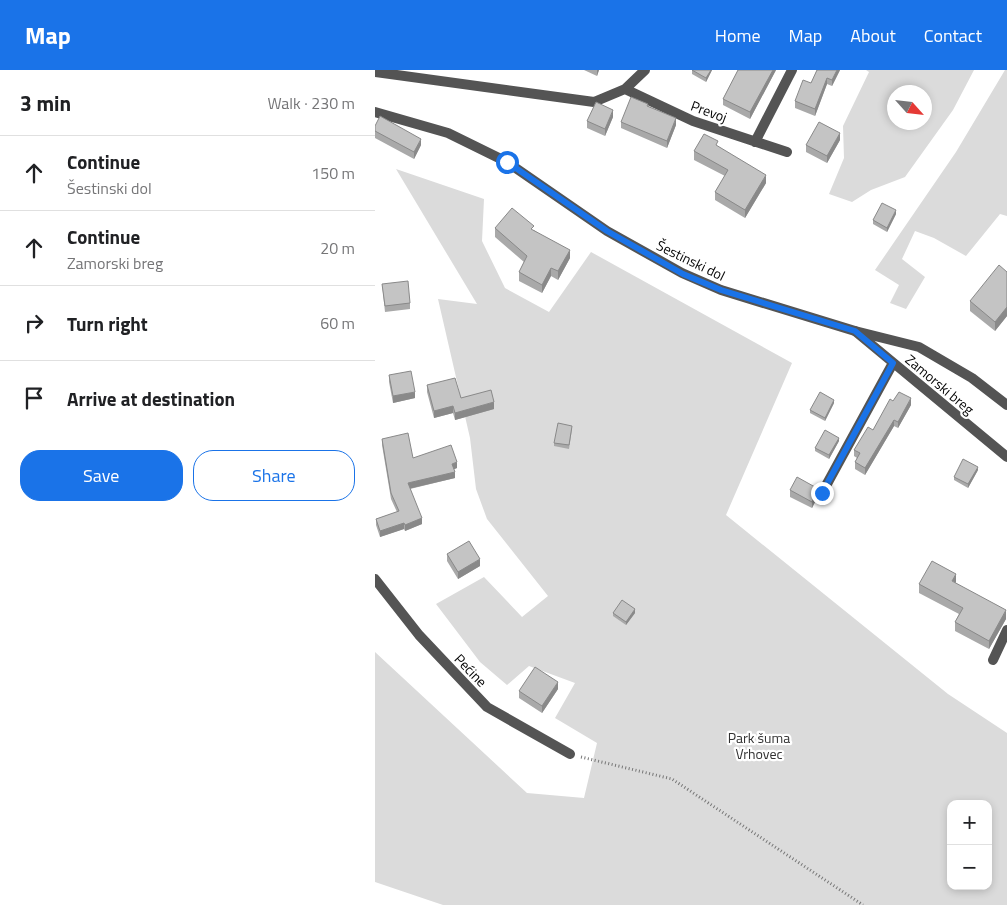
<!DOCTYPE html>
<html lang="en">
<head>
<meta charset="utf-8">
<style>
	:root { --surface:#fff; --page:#f6f6f6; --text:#202124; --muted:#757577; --line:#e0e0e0; --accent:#1a73e8 }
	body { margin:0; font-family:"Titillium Web",sans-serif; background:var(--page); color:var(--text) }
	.controls { position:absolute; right:15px; bottom:15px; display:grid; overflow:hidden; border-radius:10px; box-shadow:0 2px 8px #0003 }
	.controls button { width:45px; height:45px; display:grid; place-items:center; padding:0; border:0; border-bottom:1px solid var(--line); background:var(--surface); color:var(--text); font:25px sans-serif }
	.compass { position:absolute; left:512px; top:15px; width:45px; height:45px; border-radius:50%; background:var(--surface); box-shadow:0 2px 8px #0003; rotate:117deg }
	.stop { position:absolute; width:15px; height:15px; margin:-11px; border:4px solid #1a73e8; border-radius:50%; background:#fff }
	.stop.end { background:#1a73e8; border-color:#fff; box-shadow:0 1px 5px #0008 }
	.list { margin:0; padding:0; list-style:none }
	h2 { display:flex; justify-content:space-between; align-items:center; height:65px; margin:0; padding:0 20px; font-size:21px }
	h2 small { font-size:16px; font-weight:400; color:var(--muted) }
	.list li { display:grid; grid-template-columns:32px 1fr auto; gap:15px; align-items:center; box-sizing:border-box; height:75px; padding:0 20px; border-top:1px solid var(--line) }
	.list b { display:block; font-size:19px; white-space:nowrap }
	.list p { margin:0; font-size:16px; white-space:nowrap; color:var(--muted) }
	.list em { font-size:16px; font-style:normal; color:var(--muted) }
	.actions { display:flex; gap:10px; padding:15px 20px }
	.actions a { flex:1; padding:11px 0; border:1px solid var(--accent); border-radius:20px; text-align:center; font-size:18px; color:var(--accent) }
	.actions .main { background:var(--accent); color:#fff }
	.icon { flex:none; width:28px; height:28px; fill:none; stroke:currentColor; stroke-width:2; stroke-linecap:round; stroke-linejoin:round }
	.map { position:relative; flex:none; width:632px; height:835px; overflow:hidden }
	header { display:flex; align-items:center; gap:30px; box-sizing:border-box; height:70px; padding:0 25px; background:var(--accent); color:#fff }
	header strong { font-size:24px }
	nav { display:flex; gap:28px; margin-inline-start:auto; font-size:18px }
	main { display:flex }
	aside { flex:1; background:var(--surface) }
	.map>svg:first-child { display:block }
</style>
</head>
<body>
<header>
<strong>Map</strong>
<nav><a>Home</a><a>Map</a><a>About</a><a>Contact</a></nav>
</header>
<main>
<aside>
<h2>3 min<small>Walk · 230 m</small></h2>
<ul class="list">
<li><svg class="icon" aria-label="ahead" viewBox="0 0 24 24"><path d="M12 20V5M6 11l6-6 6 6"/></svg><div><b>Continue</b><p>Šestinski dol</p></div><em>150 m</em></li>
<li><svg class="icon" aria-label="ahead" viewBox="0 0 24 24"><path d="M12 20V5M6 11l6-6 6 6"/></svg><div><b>Continue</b><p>Zamorski breg</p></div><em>20 m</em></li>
<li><svg class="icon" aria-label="right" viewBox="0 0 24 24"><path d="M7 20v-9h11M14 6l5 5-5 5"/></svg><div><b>Turn right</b></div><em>60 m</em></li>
<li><svg class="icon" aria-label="arrive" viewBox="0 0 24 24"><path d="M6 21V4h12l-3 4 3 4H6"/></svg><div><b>Arrive at destination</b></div></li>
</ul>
<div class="actions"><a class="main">Save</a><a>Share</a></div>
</aside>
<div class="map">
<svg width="632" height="835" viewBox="0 0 632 835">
	<rect width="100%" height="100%" fill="#fff"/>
	<path fill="#dbdbdb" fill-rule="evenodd" d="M 491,0 L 599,0 L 578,40 L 530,107 L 496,120 L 477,132 L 454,124 L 469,88 L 468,56 L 494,2 ZM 520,22 L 550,22 L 550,52 L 520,52 Z
		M 630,0 L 632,0 L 632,146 L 625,144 L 591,186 L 559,168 L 540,161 L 527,189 L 550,207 L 531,239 L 515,233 L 524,215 L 500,200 L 581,82 Z
		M 21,99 L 109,129 L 107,171 L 130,218 L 174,242 L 216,182 L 417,293 L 351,445 L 573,624 L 632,663 L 632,835 L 68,835 L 0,812 L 0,582 L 152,723 L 209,728 L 222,673 L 180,648 L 200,613 L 154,596 L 132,615 L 105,592 L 61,534 L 109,507 L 147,547 L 173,526 L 112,449 L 101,419 L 95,368 L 63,229 L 102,234 ZM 576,734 L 613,734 L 613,816 L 576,816 Z"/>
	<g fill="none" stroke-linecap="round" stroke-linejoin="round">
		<path stroke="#767676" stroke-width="3" stroke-dasharray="1 2.5" stroke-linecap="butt" d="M 206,687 L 297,709 L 488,835"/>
		<path stroke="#545454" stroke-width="10" d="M 0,2 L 219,32 L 250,19 L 270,0
			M 250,19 L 318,51 L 412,82
			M 380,72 L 417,0
			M 480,261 L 632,387
			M 447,423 L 518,293
			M 0,509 L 44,565 L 112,637 L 195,684
			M 618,590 L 632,560"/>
		<path stroke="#545454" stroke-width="10" d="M 0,42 L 73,63 L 132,92 L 232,161 L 307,203 L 346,220 L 480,261 L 544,277 L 597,308 L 632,335"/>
	</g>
	<path fill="#a9a9a9" d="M 209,0 L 224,0 L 222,6 Z
		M 317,0 L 337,0 L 331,12 L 317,4 Z
		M 363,0 L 401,0 L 375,49 L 348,35 L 348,29 Z
		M 442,0 L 465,0 L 457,16 L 452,14 L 440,46 L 420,38 L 420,31 L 436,13 Z
		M 273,36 L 301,55 L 292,78 L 246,58 L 246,52 Z
		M 238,47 L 230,66 L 212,58 L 212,51 Z
		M 0,56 L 46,75 L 39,89 L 0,68 Z
		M 465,70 L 452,93 L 431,82 L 431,75 Z
		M 343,76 L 391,113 L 370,148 L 340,130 L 340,122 L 350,106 L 319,90 L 319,81 Z
		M 521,144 L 512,162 L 498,154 L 498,150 Z
		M 120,158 L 159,160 L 195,188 L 183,210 L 176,206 L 167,223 L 144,211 L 144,202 L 149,192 L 120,167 Z
		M 632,202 L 632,246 L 620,261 L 595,241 L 595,231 Z
		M 7,214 L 35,233 L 35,239 L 10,242 Z
		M 14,305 L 40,328 L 18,333 L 14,312 Z
		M 52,315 L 86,328 L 119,339 L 80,350 L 78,343 L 59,348 L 52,322 Z
		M 518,331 L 536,335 L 523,358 L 519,356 L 490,405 L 480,399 L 480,392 L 482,388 L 479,386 L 479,380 L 498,360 Z
		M 459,333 L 450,351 L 435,343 L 435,340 Z
		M 197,359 L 194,379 L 179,376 L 179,373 Z
		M 7,369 L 38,388 L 82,398 L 79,399 L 80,408 L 35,419 L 47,454 L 30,461 L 29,459 L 5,467 L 1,455 L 1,449 L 22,442 L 16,429 L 7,375 Z
		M 464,371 L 454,389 L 440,381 L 440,378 Z
		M 603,400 L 593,418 L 579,410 L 579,407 Z
		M 415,420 L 442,428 L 437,438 L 415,427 Z
		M 72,484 L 105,496 L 83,509 L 72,491 Z
		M 581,513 L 631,549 L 614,579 L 580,561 L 580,552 L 584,544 L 544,523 L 544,514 Z
		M 238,543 L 260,543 L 251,555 L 238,546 Z
		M 183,619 L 167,643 L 144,628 L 144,621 Z"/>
	<path fill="#898989" d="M 222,0 L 224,0 L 222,6 Z
		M 336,0 L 337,0 L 331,12 L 331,8 Z
		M 398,0 L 401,0 L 375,49 L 375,42 Z
		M 462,0 L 465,0 L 457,16 L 457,10 Z
		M 452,8 L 452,14 L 440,46 L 440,39 Z
		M 238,40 L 238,47 L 230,66 L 230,59 Z
		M 301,48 L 301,55 L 292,78 L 292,71 Z
		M 465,63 L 465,70 L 452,93 L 452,86 Z
		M 46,69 L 46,75 L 39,89 L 39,82 Z
		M 391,105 L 391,113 L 370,148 L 370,140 Z
		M 521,140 L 521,144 L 512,162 L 512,158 Z
		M 195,180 L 195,188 L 183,210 L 183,201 Z
		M 176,198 L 176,206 L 167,223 L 167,215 Z
		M 632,237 L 632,246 L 620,261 L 620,252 Z
		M 40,322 L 40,328 L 18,333 L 18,326 Z
		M 536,328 L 536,335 L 523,358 L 523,352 Z
		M 459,330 L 459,333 L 450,351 L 450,348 Z
		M 119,332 L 119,339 L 80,350 L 80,343 Z
		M 78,336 L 78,343 L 59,348 L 59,341 Z
		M 519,350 L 519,356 L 490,405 L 490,398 Z
		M 464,368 L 464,371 L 454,389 L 454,385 Z
		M 82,392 L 82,398 L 77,400 L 77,394 Z
		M 603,397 L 603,400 L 593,418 L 593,414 Z
		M 80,402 L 80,408 L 33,419 L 33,413 Z
		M 442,421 L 442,428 L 437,438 L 437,432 Z
		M 47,448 L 47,454 L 30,461 L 30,455 Z
		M 29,453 L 29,459 L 5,467 L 5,461 Z
		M 105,489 L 105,496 L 83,509 L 83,502 Z
		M 581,504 L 581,513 L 577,511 Z
		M 260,539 L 260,543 L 251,555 L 251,552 Z
		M 631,540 L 631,549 L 614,579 L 614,571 Z
		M 183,612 L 183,619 L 167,643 L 167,636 Z"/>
	<path fill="#c4c4c4" stroke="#898989" d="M 317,0 L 336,0 L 331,8 Z
		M 363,0 L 398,0 L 375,42 L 348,29 Z
		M 442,0 L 462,0 L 457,10 L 452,8 L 440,39 L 420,31 L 428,10 L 436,13 Z
		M 256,27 L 273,34 L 272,36 L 301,48 L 292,71 L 246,52 Z
		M 221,32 L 238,40 L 230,59 L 212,51 Z
		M 5,46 L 46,69 L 39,82 L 0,61 L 0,56 Z
		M 444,52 L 465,63 L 452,86 L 431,75 Z
		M 329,64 L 343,71 L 341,75 L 391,105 L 370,140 L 340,122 L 353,100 L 319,81 Z
		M 507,133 L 521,140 L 512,158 L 498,150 Z
		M 137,138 L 159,156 L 156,159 L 195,180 L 183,201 L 176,198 L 167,215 L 144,202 L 152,186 L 120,158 Z
		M 624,195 L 632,202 L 632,237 L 620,252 L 595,231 Z
		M 33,211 L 35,233 L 10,236 L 7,214 Z
		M 36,301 L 40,322 L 18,326 L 14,305 Z
		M 80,308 L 86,328 L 116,320 L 119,332 L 80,343 L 78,336 L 59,341 L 52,315 Z
		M 445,322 L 459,330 L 450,348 L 435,340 Z
		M 524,322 L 536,328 L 523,352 L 519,350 L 490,398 L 480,392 L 485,383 L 479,380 L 493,357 L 498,360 L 515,329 L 518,331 Z
		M 183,353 L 197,356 L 194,375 L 179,373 Z
		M 450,360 L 464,368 L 454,385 L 440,378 Z
		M 33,363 L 38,388 L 76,375 L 82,392 L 77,394 L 80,402 L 33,413 L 47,448 L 30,455 L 29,453 L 5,461 L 1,449 L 24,441 L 16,423 L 7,369 Z
		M 588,389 L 603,397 L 593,414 L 579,407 Z
		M 422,407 L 440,417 L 442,421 L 437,432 L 415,420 Z
		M 94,471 L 105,489 L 83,502 L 72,484 Z
		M 557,491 L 581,504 L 577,511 L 631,540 L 614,571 L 580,552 L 588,538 L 544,514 Z
		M 247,530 L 260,539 L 251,552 L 238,543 Z
		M 160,597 L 183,612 L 167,636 L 144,621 Z"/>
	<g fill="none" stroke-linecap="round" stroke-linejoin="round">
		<path stroke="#1a73e8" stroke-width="6" d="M 132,92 L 232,161 L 308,204 L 346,220 L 480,261 L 518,293 L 447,423"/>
	</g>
	<g text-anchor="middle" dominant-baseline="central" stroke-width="4.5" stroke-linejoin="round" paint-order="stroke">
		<g font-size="14" fill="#000" stroke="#fff">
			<text transform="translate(334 41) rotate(20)">Prevoj</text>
			<text transform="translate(316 190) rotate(26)">Šestinski dol</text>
			<text transform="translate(565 314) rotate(40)">Zamorski breg</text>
			<text transform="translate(96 600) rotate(46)">Pećine</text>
		</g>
		<g font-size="14" fill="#323232" stroke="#fff">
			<text x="384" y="667">Park šuma<tspan x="384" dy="16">Vrhovec</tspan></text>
		</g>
	</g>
</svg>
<div class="controls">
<button>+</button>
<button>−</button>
</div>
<svg class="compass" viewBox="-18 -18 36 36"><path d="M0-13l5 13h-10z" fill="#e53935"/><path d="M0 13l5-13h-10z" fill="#757577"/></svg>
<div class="stop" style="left:132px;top:92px"></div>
<div class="stop end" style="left:447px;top:423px"></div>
</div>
</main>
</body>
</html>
